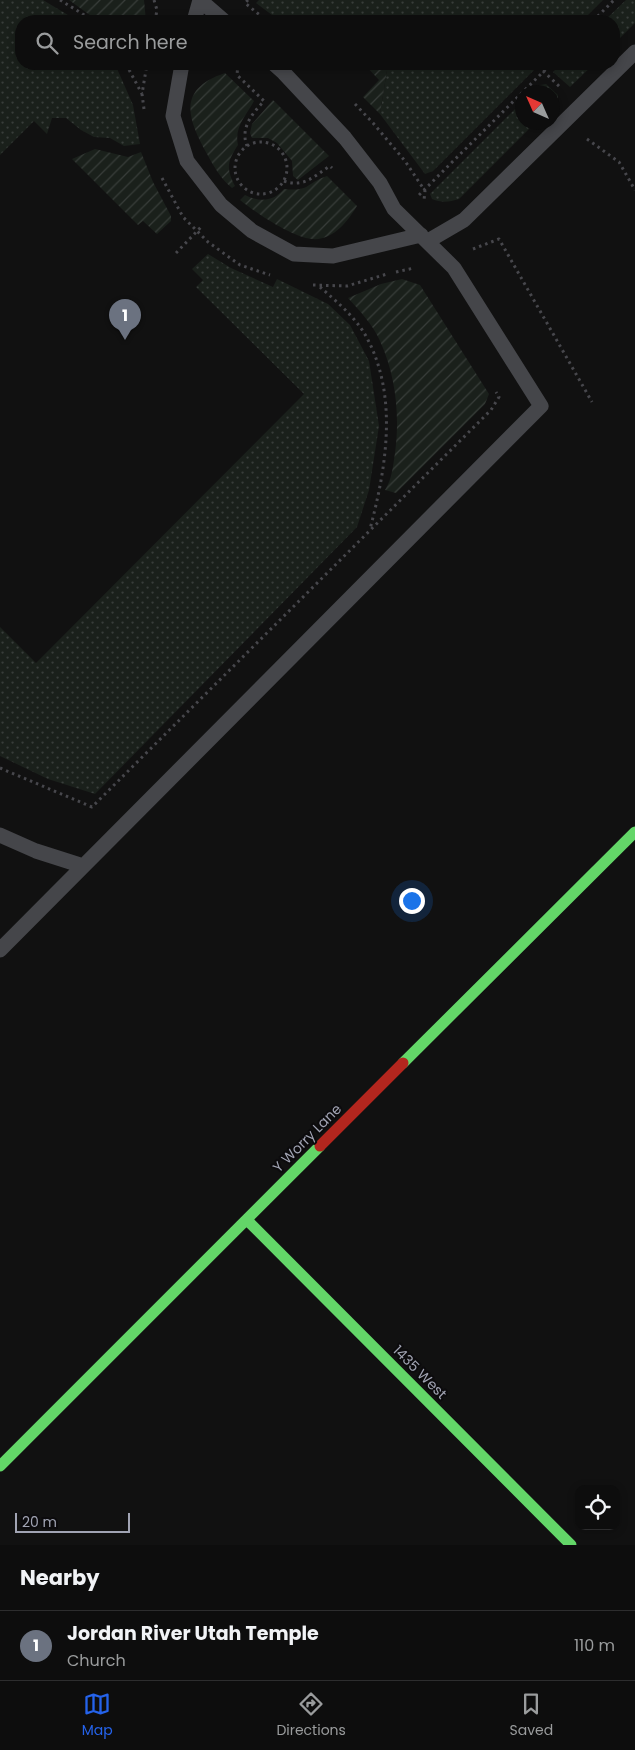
<!DOCTYPE html>
<html lang="en">
<head>
<meta charset="utf-8">
<style>
	:root { --surface:#0d0d0d; --page:#161616; --text:#f1f3f6; --muted:#9a9c9d; --line:#2d2d2e; --accent:#2563eb }
	body { margin:0; font-family:Poppins,sans-serif; background:var(--page); color:var(--text) }
	.controls { position:absolute; right:15px; bottom:15px; display:grid; overflow:hidden; border-radius:10px; box-shadow:0 2px 8px #0003 }
	.controls button { width:45px; height:45px; display:grid; place-items:center; padding:0; border:0; border-bottom:1px solid var(--line); background:var(--surface); color:var(--text); font:25px sans-serif }
	.compass { position:absolute; left:515px; top:85px; width:45px; height:45px; border-radius:50%; background:var(--surface); box-shadow:0 2px 8px #0003; rotate:315deg }
	.scale { position:absolute; left:15px; bottom:12px; width:115px; box-sizing:border-box; padding-left:5px; border:2px solid #a1a4b3; border-top:0; font-size:14px; line-height:18px; white-space:nowrap; color:#a1a4b3; -webkit-text-stroke:4px #0c0b0d; paint-order:stroke }
	.you { position:absolute; left:411px; top:900px; width:18px; height:18px; margin:-12px; border:4px solid #fff; border-radius:50%; background:#1a73e8; box-shadow:0 0 0 8px #1a73e833 }
	.badge { display:grid; place-items:center; width:32px; height:32px; border-radius:50%; background:var(--accent); color:#fff; font-size:16px; font-weight:700 }
	.pin { position:absolute; translate:-50% -41px; filter:drop-shadow(0 1px 2px #0008) }
	.pin::after { content:''; position:absolute; top:26px; width:18px; height:15px; background:inherit; clip-path:polygon(0 0,100% 0,50% 100%) }
	.list { margin:0; padding:0; list-style:none }
	h2 { display:flex; justify-content:space-between; align-items:center; height:65px; margin:0; padding:0 20px; font-size:21px }
	h2 small { font-size:16px; font-weight:400; color:var(--muted) }
	.list li { display:grid; grid-template-columns:32px 1fr auto; gap:15px; align-items:center; box-sizing:border-box; height:70px; padding:0 20px; border-top:1px solid var(--line) }
	.list b { display:block; font-size:19px; white-space:nowrap }
	.list p { margin:0; font-size:16px; white-space:nowrap; color:var(--muted) }
	.list em { font-size:16px; font-style:normal; color:var(--muted) }
	.icon { flex:none; width:28px; height:28px; fill:none; stroke:currentColor; stroke-width:2; stroke-linecap:round; stroke-linejoin:round }
	.map { position:relative; flex:none; width:635px; height:1545px; overflow:hidden }
	.search { position:absolute; background:var(--surface); box-shadow:0 2px 8px #0003; left:15px; right:15px; top:15px; height:55px; display:flex; align-items:center; gap:12px; box-sizing:border-box; padding:0 18px; border-radius:20px; color:var(--muted); font-size:19px }
	.sheet { height:135px; background:var(--surface) }
	nav { display:flex; justify-content:space-around; align-items:center; box-sizing:border-box; height:70px; border-top:1px solid var(--line); background:var(--surface); font-size:14px; color:var(--muted) }
	nav a { display:grid; justify-items:center; gap:2px }
	nav .on { color:var(--accent) }
	.map>svg:first-child { display:block }
</style>
</head>
<body>
<div class="map">
<svg width="635" height="1545" viewBox="0 0 635 1545">
	<defs>
		<pattern id="grass-dots" width="8" height="8" patternUnits="userSpaceOnUse" patternTransform="scale(1.25)"><rect width="8" height="8" fill="#1a201b"/><path d="M2 2h.1M6 6h.1" fill="none" stroke="#383d3a" stroke-width="1.8" stroke-linecap="round"/></pattern>
		<pattern id="garden-furrows" width="10" height="10" patternUnits="userSpaceOnUse" patternTransform="scale(1.25)"><rect width="10" height="10" fill="#1a201b"/><path d="M-1 1l2-2M0 10L10 0M9 11l2-2" fill="none" stroke="#383d3a"/></pattern>
	</defs>
	<rect width="100%" height="100%" fill="#111"/>
	<path fill="url(#grass-dots)" d="M 0,0 L 43,0 L 78,21 L 21,21 L 21,64 L 115,64 L 133,105 L 140,144 L 124,146 L 110,138 L 94,137 L 81,130 L 66,118 L 52,118 L 47,134 L 34,121 L 0,155 Z
		M 259,0 L 603,0 L 582,21 L 280,21 L 256,3 Z
		M 626,0 L 635,0 L 635,23 L 614,44 L 614,21 L 604,21 Z
		M 388,64 L 540,64 L 433,171 L 425,174 L 380,114 Z
		M 561,64 L 594,64 L 570,87 L 553,72 Z
		M 546,84 L 558,95 L 558,100 L 553,105 L 552,92 L 532,92 L 540,85 Z
		M 522,102 L 522,122 L 535,123 L 459,199 C 449,202 442,203 432,199 L 430,194 Z
		M 208,254 L 231,268 L 273,287 L 277,279 L 328,304 L 350,325 L 369,361 L 379,426 L 369,490 L 357,527 L 95,794 L 48,779 L 0,756 L 0,627 L 36,663 L 304,394 L 196,287 L 203,280 L 192,269 Z"/>
	<path fill="url(#garden-furrows)" d="M 69,0 L 144,0 L 146,21 L 98,21 Z
		M 364,64 L 388,64 L 380,114 L 363,97 L 379,80 Z
		M 225,73 L 254,101 C 246,116 234,127 238,145 C 227,162 226,168 235,186 L 232,188 C 221,179 214,167 207,154 C 187,118 177,89 225,73 Z
		M 273,100 L 329,156 L 298,180 L 293,176 L 292,161 L 277,143 L 268,138 L 252,138 L 250,133 L 252,124 Z
		M 95,149 L 128,157 L 141,152 L 153,182 L 171,216 L 171,221 L 157,234 L 143,221 L 138,225 L 72,159 Z
		M 327,176 L 357,206 C 348,221 333,241 312,239 C 292,237 256,213 240,200 L 245,195 C 259,202 273,202 284,189 C 310,192 306,183 327,176 Z
		M 402,279 L 420,285 L 489,394 L 485,404 L 396,493 L 385,490 C 392,479 393,466 395,453 C 400,416 396,376 380,341 C 373,325 360,311 348,298 L 381,284 Z"/>
	<g fill="none" stroke-linecap="round" stroke-linejoin="round">
		<path stroke="#47474c" stroke-width="3" stroke-dasharray="2.5 4" stroke-linecap="butt" d="M 60,0 L 94,21
			M 154,0 L 157,10 L 155,21
			M 248,0 L 245,3 L 267,21
			M 593,21 L 614,0
			M 126,64 L 142,94
			M 238,64 L 237,75 L 264,101 C 252,114 240,128 247,146
			M 543,71 L 561,88
			M 355,104 L 373,123 L 405,161 L 425,191 L 424,200
			M 144,109 L 142,94 L 147,64
			M 587,139 L 619,162 L 635,190
			M235 168a26 26 0 1 1 52 0a26 26 0 1 1-52 0Z
			M 162,178 L 183,217 L 208,242 L 240,265 L 270,275
			M 284,181 C 304,188 314,176 330,166 L 332,168
			M 419,195 L 551,64
			M 473,249 L 499,239 L 592,402
			M 176,253 L 202,226
			M 396,272 L 414,268
			M 313,285 L 347,286 L 387,274
			M 320,287 C 337,302 357,318 368,340 C 398,398 386,469 370,529
			M 0,768 L 92,807 L 491,410 L 499,397 L 496,392"/>
		<path stroke="#45464a" stroke-width="15" d="M 200,0 L 224,21
			M 194,21 L 200,0
			M 182,64 L 173,116 L 187,161 L 221,205 L 252,231 L 294,254 L 333,256 L 421,235
			M 428,241 L 464,220 L 635,52
			M 0,835 L 36,851 L 83,866
			M 0,950 L 541,406 L 454,268 L 394,209 L 380,183 L 345,138 L 284,73 L 274,64"/>
		<path stroke="#63d668" stroke-width="11" d="M 403,1063 L 635,832
			M 247,1220 L 571,1545
			M 0,1466 L 320,1146"/>
		<path stroke="#b3261e" stroke-width="11" d="M 320,1146 L 403,1063"/>
	</g>
	<g text-anchor="middle" dominant-baseline="central" stroke-width="4" stroke-linejoin="round" paint-order="stroke">
		<g font-size="14" fill="#a1a4b3" stroke="#0c0b0d">
			<text transform="translate(307 1138) rotate(-45)">Y Worry Lane</text>
			<text transform="translate(420 1372) rotate(45)">1435 West</text>
		</g>
	</g>
</svg>
<div class="controls">
<button><svg class="icon" aria-label="locate" viewBox="0 0 24 24"><circle cx="12" cy="12" r="6"/><path d="M12 2v4M12 18v4M2 12h4M18 12h4"/></svg></button>
</div>
<svg class="compass" viewBox="-18 -18 36 36"><path d="M0-13l5 13h-10z" fill="#e53935"/><path d="M0 13l5-13h-10z" fill="#9a9c9d"/></svg>
<div class="scale">20 m</div>
<div class="you"></div>
<div class="pin badge" style="left:125px;top:340px;background:#6b7280">1</div>
<div class="search"><svg class="icon" aria-label="search" viewBox="0 0 24 24"><circle cx="10" cy="10" r="6"/><path d="M15 15l6 6"/></svg>Search here</div>
</div>
<section class="sheet">
<h2>Nearby<small></small></h2>
<ul class="list">
<li><span class="badge" style="background:#6b7280">1</span><div><b>Jordan River Utah Temple</b><p>Church</p></div><em>110 m</em></li>
</ul>
</section>
<nav>
<a class="on"><svg class="icon" aria-label="map" viewBox="0 0 24 24"><path d="M3 6l6-2 6 2 6-2v14l-6 2-6-2-6 2zM9 4v14M15 6v14"/></svg>Map</a>
<a><svg class="icon" aria-label="directions" viewBox="0 0 24 24"><path d="M12 3l9 9-9 9-9-9zM9 14v-3h6M13 9l2 2-2 2"/></svg>Directions</a>
<a><svg class="icon" aria-label="saved" viewBox="0 0 24 24"><path d="M7 4h10v16l-5-4-5 4z"/></svg>Saved</a>
</nav>
</body>
</html>
